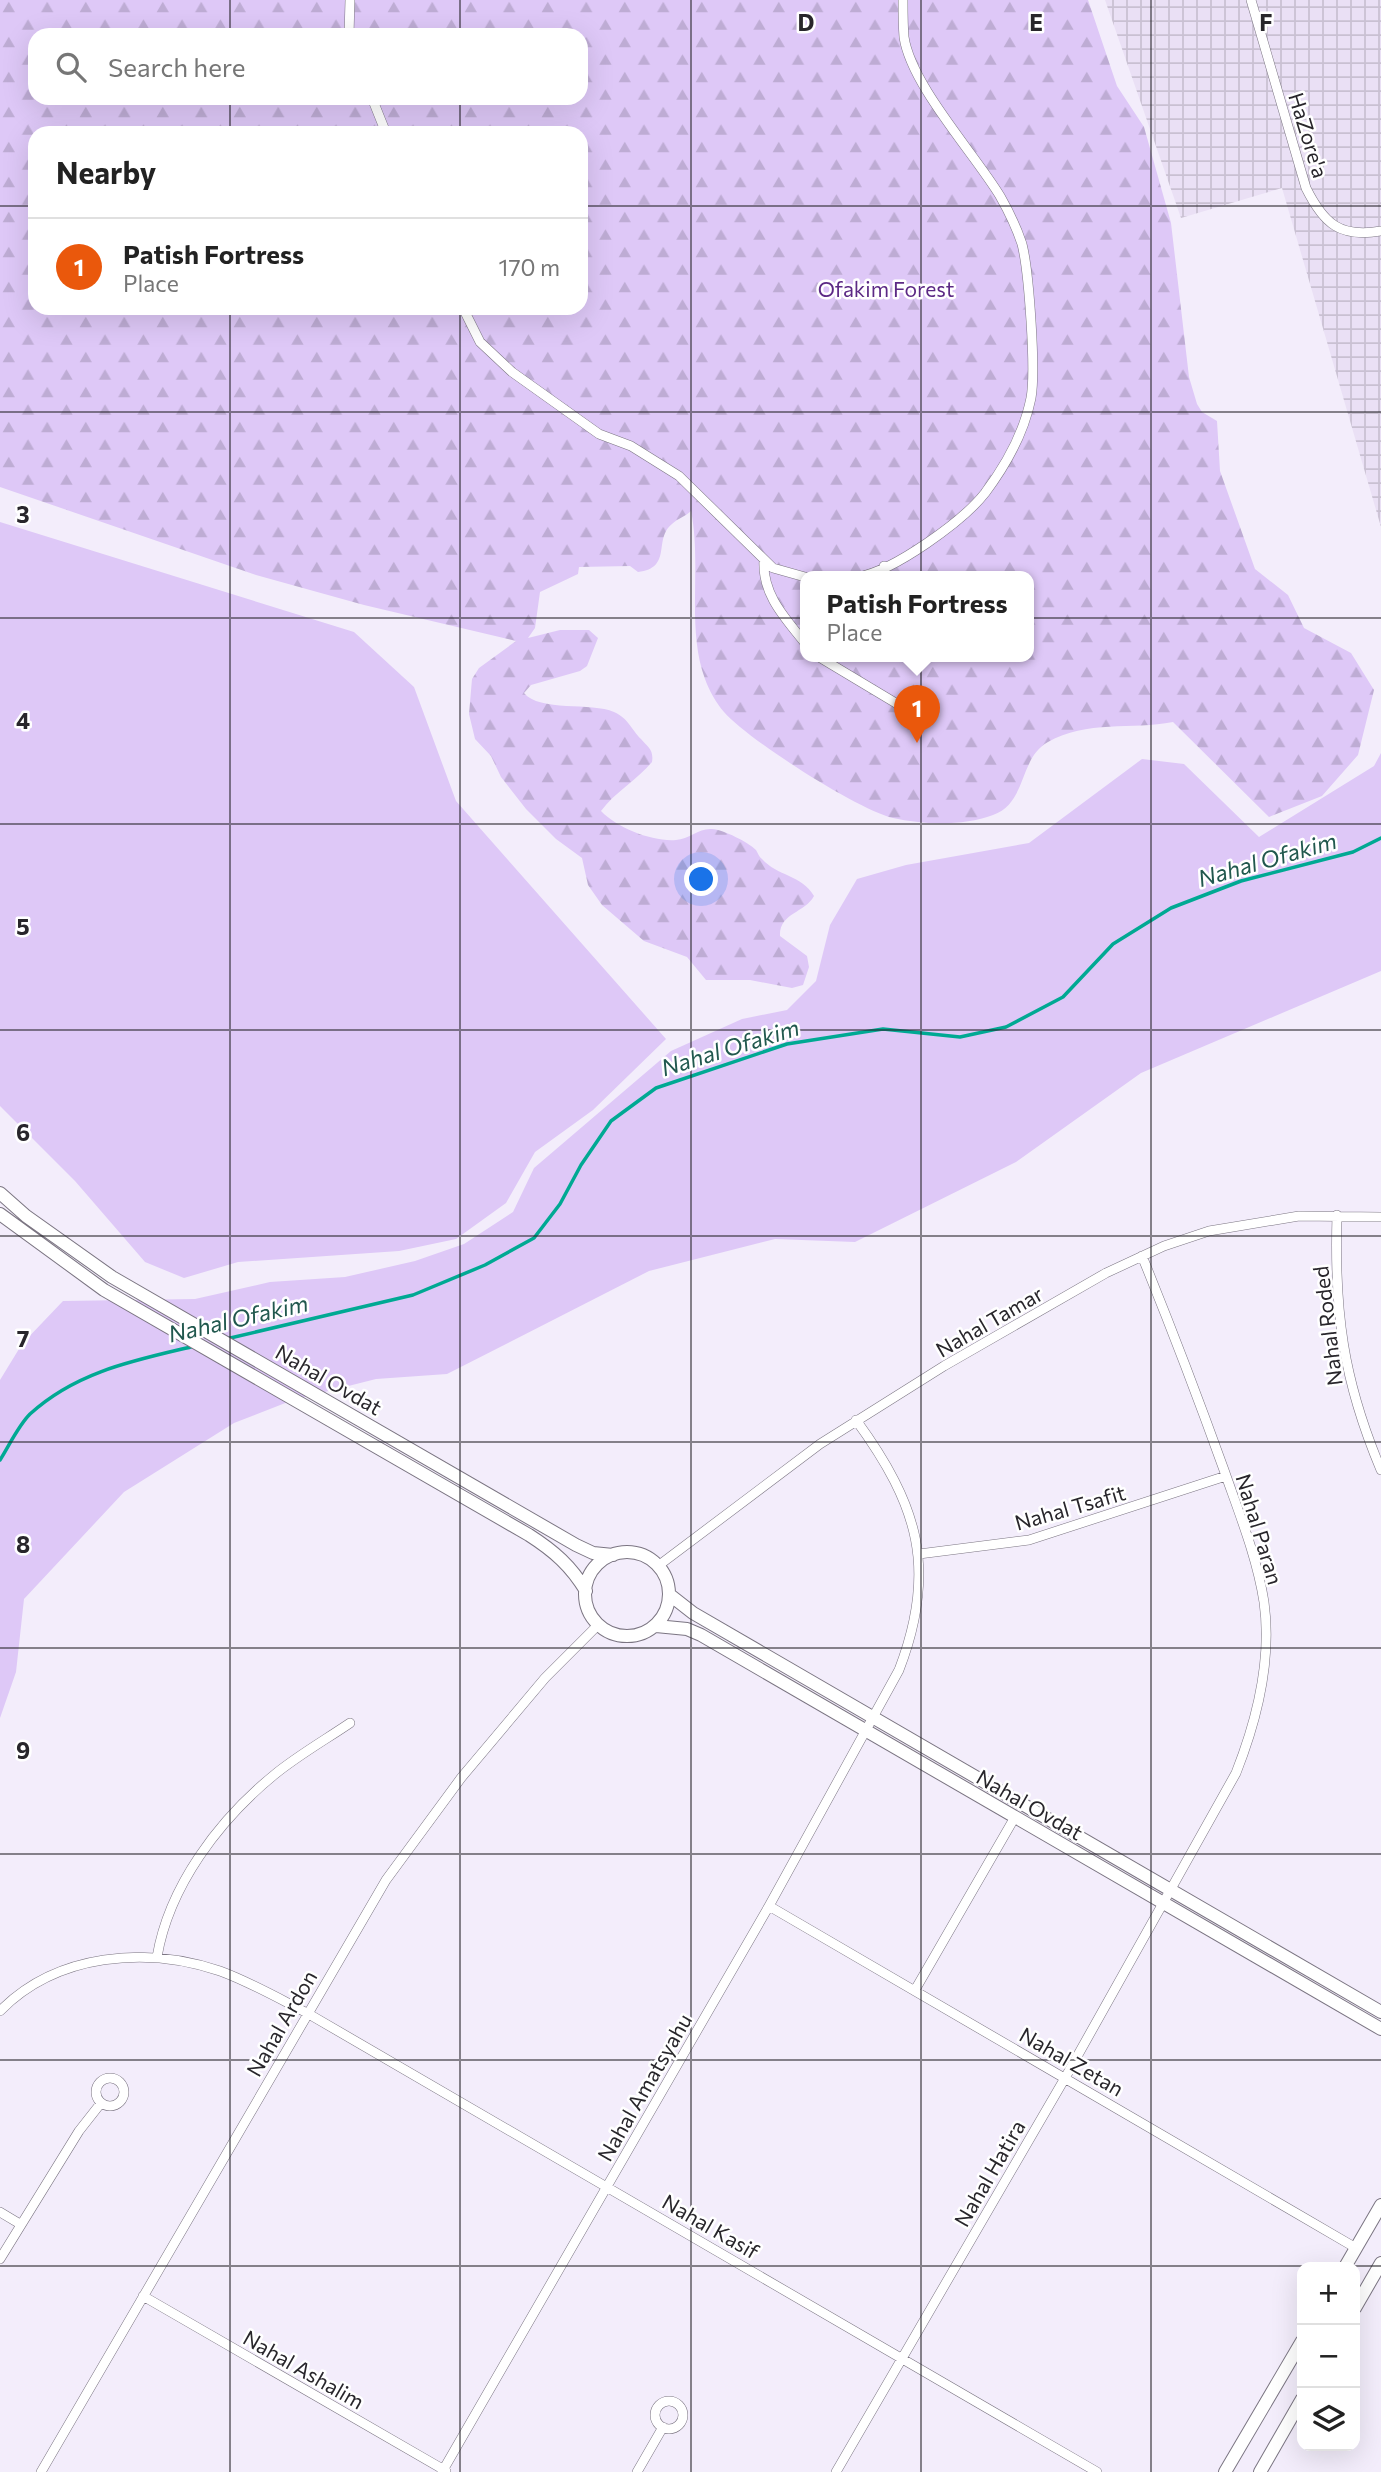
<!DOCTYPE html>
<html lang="en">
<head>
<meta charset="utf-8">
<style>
	:root { --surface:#fff; --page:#f6f6f6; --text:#222; --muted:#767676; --line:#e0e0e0; --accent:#ea580c }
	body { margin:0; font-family:Commissioner,sans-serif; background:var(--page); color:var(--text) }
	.controls { position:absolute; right:21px; bottom:21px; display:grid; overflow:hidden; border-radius:14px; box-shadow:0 7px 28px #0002 }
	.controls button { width:63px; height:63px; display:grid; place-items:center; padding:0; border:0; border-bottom:2px solid var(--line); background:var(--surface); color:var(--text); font:35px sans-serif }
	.you { position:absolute; left:702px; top:880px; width:24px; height:24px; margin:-18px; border:5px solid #fff; border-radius:50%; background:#1a73e8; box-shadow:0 0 0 10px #1a73e833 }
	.badge { display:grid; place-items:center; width:46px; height:46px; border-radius:50%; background:var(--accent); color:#fff; font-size:23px; font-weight:700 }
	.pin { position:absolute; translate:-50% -58px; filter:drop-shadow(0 2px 4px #0008) }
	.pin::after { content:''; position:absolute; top:37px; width:24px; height:21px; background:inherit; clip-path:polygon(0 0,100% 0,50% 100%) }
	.popup { position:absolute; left:800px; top:571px; width:234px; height:91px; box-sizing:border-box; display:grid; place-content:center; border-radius:14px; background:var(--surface); filter:drop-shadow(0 2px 5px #0005); font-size:23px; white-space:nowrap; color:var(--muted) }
	.popup b { font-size:26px; color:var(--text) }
	.popup::after { content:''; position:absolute; left:50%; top:100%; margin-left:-14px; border:14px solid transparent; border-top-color:var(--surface) }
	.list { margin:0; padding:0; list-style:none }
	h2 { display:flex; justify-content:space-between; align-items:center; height:91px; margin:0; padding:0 28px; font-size:30px }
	h2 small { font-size:23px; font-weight:400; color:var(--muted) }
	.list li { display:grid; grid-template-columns:46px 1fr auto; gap:21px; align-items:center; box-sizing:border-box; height:98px; padding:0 28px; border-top:2px solid var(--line) }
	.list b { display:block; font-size:26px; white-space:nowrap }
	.list p { margin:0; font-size:23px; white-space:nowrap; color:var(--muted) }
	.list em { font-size:23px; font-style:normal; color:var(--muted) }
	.icon { flex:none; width:38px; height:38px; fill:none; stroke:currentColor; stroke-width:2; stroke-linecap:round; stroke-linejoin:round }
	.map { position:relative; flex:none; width:1381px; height:2472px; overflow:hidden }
	.search { position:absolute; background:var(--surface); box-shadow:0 7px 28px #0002; left:28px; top:28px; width:560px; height:77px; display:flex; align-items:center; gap:18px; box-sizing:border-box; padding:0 24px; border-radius:21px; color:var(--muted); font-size:26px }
	.panel { position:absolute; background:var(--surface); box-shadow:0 7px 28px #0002; left:28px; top:126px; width:560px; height:189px; border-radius:21px }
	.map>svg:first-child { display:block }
</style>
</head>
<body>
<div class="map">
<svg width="1381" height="2472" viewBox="0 0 1381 2472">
	<defs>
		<pattern id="industrial-grid" width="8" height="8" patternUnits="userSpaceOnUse" patternTransform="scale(1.75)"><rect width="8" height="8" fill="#eae0f5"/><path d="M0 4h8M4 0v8" fill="none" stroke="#c9c0d2"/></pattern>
		<pattern id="forest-firs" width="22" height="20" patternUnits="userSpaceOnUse" patternTransform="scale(1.75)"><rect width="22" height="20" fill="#dec8f7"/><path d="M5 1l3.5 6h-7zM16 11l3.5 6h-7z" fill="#beacd4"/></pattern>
	</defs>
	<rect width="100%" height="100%" fill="#f3edfb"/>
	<path fill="url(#industrial-grid)" d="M 1105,0 L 1381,0 L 1381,527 L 1282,188 L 1181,218 Z"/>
	<path fill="#dec8f7" d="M 0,522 L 354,632 L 414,687 L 456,801 L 666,1039 L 593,1110 L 535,1152 L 506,1203 L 456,1239 L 399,1251 L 238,1262 L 184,1278 L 145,1262 L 75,1181 L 0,1106 Z
		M 1381,753 L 1381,971 L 1141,1073 L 1016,1162 L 855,1242 L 775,1239 L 649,1271 L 447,1374 L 376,1379 L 293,1400 L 234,1423 L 124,1492 L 24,1599 L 16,1672 L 0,1718 L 0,1380 L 22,1344 L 63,1301 L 195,1299 L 270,1282 L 345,1277 L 415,1261 L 464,1244 L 513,1212 L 534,1168 L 671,1051 L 742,1019 L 787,1010 L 816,981 L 830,925 L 857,879 L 906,865 L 1029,843 L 1142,759 L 1184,764 L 1259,837 L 1374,766 Z"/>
	<path fill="url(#forest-firs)" fill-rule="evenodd" d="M 0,0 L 1088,0 L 1117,86 L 1144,127 L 1171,223 L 1189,377 L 1197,404 L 1202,412 L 1217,421 L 1220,471 L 1255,569 L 1288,595 L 1304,628 L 1351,653 L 1374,690 L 1358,755 L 1322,796 L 1269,817 L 1173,722 C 1132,730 1086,720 1048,742 C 1018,759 1028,802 993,815 C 964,826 924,825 893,818 C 858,810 747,739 724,712 C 716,703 709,690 705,679 C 686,627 702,565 691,511 C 686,516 677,519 672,524 C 653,539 673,568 638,572 L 630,566 L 579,567 L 578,574 L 540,592 L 535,628 L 528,638 L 560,630 L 589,630 L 598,638 L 587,666 L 580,671 L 531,685 L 524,693 C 539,712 592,702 614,712 C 629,719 631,729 641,739 C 648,747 654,750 652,762 C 637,780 615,792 601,811 C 617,828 653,842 676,840 C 689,839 699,828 712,829 C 724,830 748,842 756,850 C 758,853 759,857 762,859 C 777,876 802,875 814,896 C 805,913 779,913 780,936 L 807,956 L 809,967 L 803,985 L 792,988 L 750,980 L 706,980 L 687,957 L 644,941 L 602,905 L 588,885 L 582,858 L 556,839 L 526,809 L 501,777 L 491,756 L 475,739 L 469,714 L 472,679 L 479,668 L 516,641 L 364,605 L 256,575 L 0,487 ZM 35,35 L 581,35 L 581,98 L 35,98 ZM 35,133 L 581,133 L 581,308 L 35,308 ZM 805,577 L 1029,577 L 1029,657 L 805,657 Z"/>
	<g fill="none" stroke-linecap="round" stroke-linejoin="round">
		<path stroke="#00a993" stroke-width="3.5" d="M 226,1339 L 413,1295 L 485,1265 L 534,1238 L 560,1204 L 581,1165 L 611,1121 L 656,1088 L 787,1044 L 883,1029 L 960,1037 L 1006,1027 L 1063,997 L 1113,944 L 1171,908 L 1241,881 L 1353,852 L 1381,838
			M 0,1460 C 9,1446 18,1426 30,1414 C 77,1371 136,1360 195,1346"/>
		<g stroke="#7b7582" stroke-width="10">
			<path id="street" d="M 1251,0 L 1306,188 C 1324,224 1340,238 1381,231
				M 349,35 L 350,0
				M 372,98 L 386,133
				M 463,308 L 480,342 L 512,372 L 599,434 L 631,446 L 679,476 L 773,568 L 805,577
				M 764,560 C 762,594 784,617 805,643
				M 884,566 L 887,577
				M 858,577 C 894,571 963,521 985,493 C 1006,465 1024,433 1031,398 C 1036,370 1029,272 1022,244 C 1017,229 1008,210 1000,196 C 974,153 911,85 904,37 C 903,25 903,12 903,0
				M 819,657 L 914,714
				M 1337,1215 C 1334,1312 1343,1380 1381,1470
				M 919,1554 L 1029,1540 L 1226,1476
				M 658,1566 L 820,1444 L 944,1366 L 1106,1273 L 1164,1246 L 1209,1231 L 1299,1216 L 1381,1217
				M 769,1906 L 1356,2248
				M 157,1957 C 169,1886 219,1820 274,1775 C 297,1756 325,1740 350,1723
				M 915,1990 L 1015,1817
				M 0,2011 C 57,1953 147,1946 220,1971 C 250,1982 278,1998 307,2013 L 1097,2472
				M96 2092a14 14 0 1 1 28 0a14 14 0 1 1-28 0Z
				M 0,2212 L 20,2224
				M 0,2259 L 79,2131 L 101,2103
				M 143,2296 L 446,2471
				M655 2415a14 14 0 1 1 28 0a14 14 0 1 1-28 0Z
				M 41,2472 L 386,1880 L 461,1778 L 545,1678 L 598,1625
				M 442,2472 L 769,1906 L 899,1670 C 938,1569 918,1505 856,1420
				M 637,2472 L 663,2427
				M 836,2472 L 1065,2078 L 1236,1773 C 1257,1720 1272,1659 1264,1602 C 1257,1557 1239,1513 1224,1470 C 1198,1398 1171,1327 1142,1256"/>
		</g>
		<g stroke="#7b7582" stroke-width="14">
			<path id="secondary" d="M 0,1193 L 26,1216 L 112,1277 L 576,1545 L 593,1553 L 613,1555
				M 0,1214 L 104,1290 L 529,1535 C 554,1551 571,1566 586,1591
				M585 1594a42 42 0 1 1 84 0a42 42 0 1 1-84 0Z
				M 670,1595 L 693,1613 L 1381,2012
				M 656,1626 L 687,1629 L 701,1635 L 1381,2029
				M 1345,2267 L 1381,2205
				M 1355,2308 L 1381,2263
				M 1225,2472 L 1302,2341
				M 1260,2472 L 1302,2399"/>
		</g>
		<use href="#street" stroke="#fff" stroke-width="9"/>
		<use href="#secondary" stroke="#fff" stroke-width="12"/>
	</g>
	<path fill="none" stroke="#28262b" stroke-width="2" stroke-opacity="0.55" d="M 230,0 L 230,35M 460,0 L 460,35M 691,0 L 691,2472M 921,0 L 921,2472M 1151,0 L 1151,2472M 230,98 L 230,133M 460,98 L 460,133M 0,206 L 35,206M 581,206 L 1381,206M 230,308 L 230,2472M 460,308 L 460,2472M 0,412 L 1381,412M 0,618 L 1381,618M 0,824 L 1381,824M 0,1030 L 1381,1030M 0,1236 L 1381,1236M 0,1442 L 1381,1442M 0,1648 L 1381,1648M 0,1854 L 1381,1854M 0,2060 L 1381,2060M 0,2266 L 1381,2266"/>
	<g text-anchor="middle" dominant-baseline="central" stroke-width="5" stroke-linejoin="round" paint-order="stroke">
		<g font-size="21" fill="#28262b" stroke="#fff">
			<text transform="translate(1309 135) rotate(73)">HaZore'a</text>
			<text transform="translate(989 1321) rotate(-30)">Nahal Tamar</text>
			<text transform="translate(1327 1326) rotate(-97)">Nahal Roded</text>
			<text transform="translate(329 1379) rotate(30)">Nahal Ovdat</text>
			<text transform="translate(1070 1507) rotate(-16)">Nahal Tsafit</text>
			<text transform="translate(1260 1529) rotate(73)">Nahal Paran</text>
			<text transform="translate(1030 1804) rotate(30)">Nahal Ovdat</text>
			<text transform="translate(281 2023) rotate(-60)">Nahal Ardon</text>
			<text transform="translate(1072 2061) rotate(30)">Nahal Zetan</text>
			<text transform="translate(644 2087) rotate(-60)">Nahal Amatsyahu</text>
			<text transform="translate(989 2173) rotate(-60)">Nahal Hatira</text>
			<text transform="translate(711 2226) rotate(30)">Nahal Kasif</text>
			<text transform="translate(304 2369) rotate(30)">Nahal Ashalim</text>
		</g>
		<g font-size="21" fill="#5c2985" stroke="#fff">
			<text x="886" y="288">Ofakim Forest</text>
		</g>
		<g font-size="23" font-style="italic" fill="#21584e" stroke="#fff">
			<text transform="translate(1267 859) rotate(-16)">Nahal Ofakim</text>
			<text transform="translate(730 1047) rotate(-17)">Nahal Ofakim</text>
			<text transform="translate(238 1318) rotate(-13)">Nahal Ofakim</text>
		</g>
	</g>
	<g font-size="23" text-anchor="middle" font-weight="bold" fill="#28262b" stroke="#fff" stroke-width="5" stroke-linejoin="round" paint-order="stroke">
		<text x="806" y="31">D</text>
		<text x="1036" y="31">E</text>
		<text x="1266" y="31">F</text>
		<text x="23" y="523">3</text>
		<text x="23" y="729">4</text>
		<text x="23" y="935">5</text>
		<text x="23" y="1141">6</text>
		<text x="23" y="1347">7</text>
		<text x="23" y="1553">8</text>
		<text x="23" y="1759">9</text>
	</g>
</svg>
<div class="controls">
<button>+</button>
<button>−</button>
<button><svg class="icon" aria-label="layers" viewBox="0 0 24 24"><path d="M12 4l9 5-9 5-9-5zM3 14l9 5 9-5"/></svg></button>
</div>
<div class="you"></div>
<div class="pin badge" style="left:917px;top:743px">1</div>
<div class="popup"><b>Patish Fortress</b>Place</div>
<div class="search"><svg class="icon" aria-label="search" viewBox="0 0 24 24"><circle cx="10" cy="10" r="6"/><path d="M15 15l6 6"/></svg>Search here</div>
<section class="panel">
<h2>Nearby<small></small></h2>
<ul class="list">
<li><span class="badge">1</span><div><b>Patish Fortress</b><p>Place</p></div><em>170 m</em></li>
</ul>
</section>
</div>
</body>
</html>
